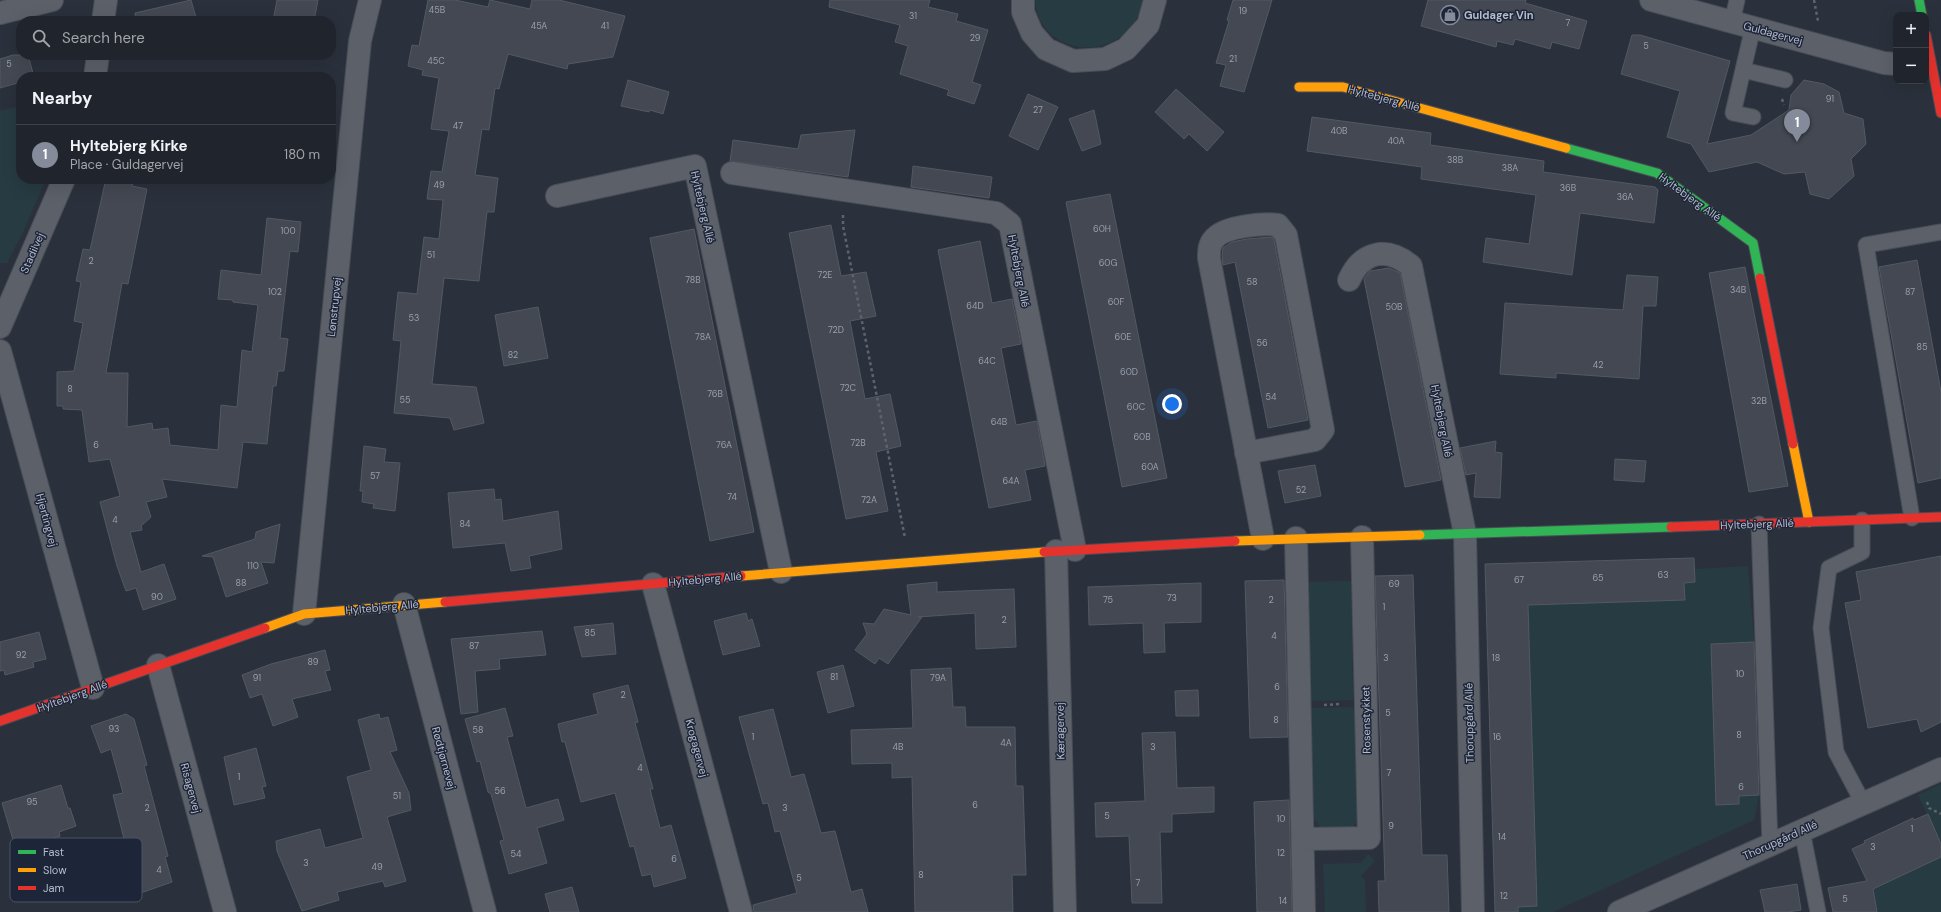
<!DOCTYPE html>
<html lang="en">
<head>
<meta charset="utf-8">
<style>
	:root { --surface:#20252d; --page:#2d3139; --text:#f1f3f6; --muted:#a2a5aa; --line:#3d4249; --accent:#858b9a }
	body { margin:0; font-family:"DM Sans",sans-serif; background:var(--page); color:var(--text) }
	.controls { position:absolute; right:12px; top:12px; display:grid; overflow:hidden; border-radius:8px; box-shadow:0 4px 16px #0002 }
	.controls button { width:36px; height:36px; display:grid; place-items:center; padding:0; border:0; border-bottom:1px solid var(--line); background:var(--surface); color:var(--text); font:20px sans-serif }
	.you { position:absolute; left:1172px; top:404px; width:14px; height:14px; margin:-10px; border:3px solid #fff; border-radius:50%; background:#1a73e8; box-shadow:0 0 0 6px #1a73e833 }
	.badge { display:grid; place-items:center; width:26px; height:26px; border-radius:50%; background:var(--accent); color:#fff; font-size:13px; font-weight:700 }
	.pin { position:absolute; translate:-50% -33px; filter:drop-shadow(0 1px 2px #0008) }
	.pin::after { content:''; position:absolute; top:21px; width:14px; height:12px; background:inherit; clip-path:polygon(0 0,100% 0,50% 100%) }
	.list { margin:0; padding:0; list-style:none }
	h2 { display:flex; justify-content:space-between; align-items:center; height:52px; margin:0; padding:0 16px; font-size:17px }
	h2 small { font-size:13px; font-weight:400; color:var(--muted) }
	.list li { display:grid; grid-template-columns:26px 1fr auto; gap:12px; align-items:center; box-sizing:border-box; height:60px; padding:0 16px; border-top:1px solid var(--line) }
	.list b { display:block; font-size:15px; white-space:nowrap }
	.list p { margin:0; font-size:13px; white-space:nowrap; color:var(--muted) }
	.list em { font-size:13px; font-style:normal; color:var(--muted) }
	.icon { flex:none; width:22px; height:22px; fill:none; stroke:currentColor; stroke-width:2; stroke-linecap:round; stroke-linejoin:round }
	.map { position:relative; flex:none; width:1941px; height:912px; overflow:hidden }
	.search { position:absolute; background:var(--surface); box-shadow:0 4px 16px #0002; left:16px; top:16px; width:320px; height:44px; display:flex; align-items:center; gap:10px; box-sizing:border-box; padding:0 14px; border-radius:16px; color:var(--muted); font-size:15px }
	.panel { position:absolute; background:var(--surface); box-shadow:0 4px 16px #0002; left:16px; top:72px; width:320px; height:112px; border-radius:16px }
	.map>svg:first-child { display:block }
</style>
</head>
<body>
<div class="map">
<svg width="1941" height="912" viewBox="0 0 1941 912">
	<rect width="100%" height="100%" fill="#2b313c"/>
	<path fill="#273b43" d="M 1035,0 L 1143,0 C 1140,10 1137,21 1130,28 C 1100,63 1038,49 1035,0 Z
		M 21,106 L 21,179 L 46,179 L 23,232 L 7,263 L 0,263 L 0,111 Z
		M 1748,566 L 1754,642 L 1711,644 L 1716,805 L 1739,804 L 1739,795 L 1759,795 L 1754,820 L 1553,912 L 1518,912 L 1518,907 L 1537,906 L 1528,605 L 1685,600 L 1684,583 L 1695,582 L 1695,569 Z
		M 1351,581 L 1353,700 L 1309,701 L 1304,582 Z
		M 1355,707 L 1358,819 C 1351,835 1338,830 1323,830 L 1314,819 L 1311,708 Z
		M 1941,784 L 1941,844 L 1918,795 Z
		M 1941,853 L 1941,912 L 1877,912 L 1872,884 L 1931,862 L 1938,858 Z
		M 1368,854 L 1375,861 L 1361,876 L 1365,880 L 1366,912 L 1325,912 L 1323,864 L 1361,863 Z"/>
	<path fill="#434852" stroke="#535963" d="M 191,0 L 197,21 L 136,21 L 135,13 Z
		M 277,0 L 318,0 L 314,21 L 273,21 Z
		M 428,0 L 455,0 L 488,7 L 490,0 L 530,9 L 532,0 L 559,0 L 625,16 L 613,57 L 568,64 L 567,69 L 508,54 L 499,89 L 495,88 L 489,130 L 482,129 L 475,175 L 498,178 L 494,212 L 487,212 L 479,281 L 444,278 L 432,384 L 476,387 L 484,423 L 454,430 L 450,418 L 394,413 L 401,341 L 393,340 L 398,292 L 417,294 L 424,237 L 439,239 L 443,200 L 427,199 L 431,171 L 442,172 L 449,131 L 431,129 L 439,78 L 422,75 L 423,70 L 408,66 L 412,45 L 419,46 Z
		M 830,0 L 930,0 L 928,7 L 958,14 L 956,21 L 988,30 L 972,82 L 981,85 L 974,104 L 947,95 L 949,90 L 900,74 L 908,46 L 895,42 L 900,25 L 829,7 Z
		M 1233,0 L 1272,0 L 1244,92 L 1220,86 L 1226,65 L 1216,63 L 1229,21 L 1227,20 Z
		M 1428,0 L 1526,0 L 1525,3 L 1587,21 L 1579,49 L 1552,42 L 1550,49 L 1515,39 L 1513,45 L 1497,41 L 1496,47 L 1421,26 Z
		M 1632,35 L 1640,35 L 1730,61 L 1707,144 L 1751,135 L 1789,110 L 1791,95 L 1804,80 L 1824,84 L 1839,92 L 1844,113 L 1863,119 L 1866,144 L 1851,159 L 1854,176 L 1829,199 L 1810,194 L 1805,172 L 1784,174 L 1757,162 L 1709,172 L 1691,144 L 1667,137 L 1680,91 L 1621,74 Z
		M 13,55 L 28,55 L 34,77 L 21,77 L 21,82 L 0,88 L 0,59 Z
		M 628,80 L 669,92 L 663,114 L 650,110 L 649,112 L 621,106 Z
		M 1176,89 L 1224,132 L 1207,151 L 1189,134 L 1184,139 L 1155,112 Z
		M 1028,94 L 1058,107 L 1038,150 L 1009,136 Z
		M 1094,110 L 1101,144 L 1082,151 L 1069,119 Z
		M 1312,117 L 1431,133 L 1430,145 L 1544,161 L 1543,172 L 1655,187 L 1658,190 L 1654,223 L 1580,213 L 1572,275 L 1483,262 L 1486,238 L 1529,244 L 1536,195 L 1421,179 L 1422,167 L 1307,151 Z
		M 855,130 L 848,177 L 730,161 L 733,140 L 798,149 L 801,135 Z
		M 913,166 L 992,177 L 989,198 L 911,187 Z
		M 110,179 L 134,179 L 132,186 L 147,189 L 128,284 L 122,283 L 106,373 L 128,373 L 127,427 L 152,423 L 153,430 L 168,428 L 170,445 L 218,450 L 221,405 L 237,407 L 242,350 L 252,352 L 258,305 L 233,302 L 233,300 L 218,299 L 221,270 L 261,275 L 267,218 L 301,222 L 298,252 L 290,251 L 280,338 L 288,339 L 284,371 L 278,371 L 276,386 L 273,386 L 267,444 L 243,442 L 237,488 L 162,479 L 167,497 L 146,502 L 151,517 L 141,526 L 142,530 L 130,532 L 141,572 L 164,564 L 176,599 L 143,610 L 136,588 L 126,591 L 117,566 L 100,502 L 120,496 L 110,459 L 89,462 L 82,410 L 63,409 L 63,406 L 57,406 L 57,372 L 74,371 L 83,323 L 74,321 L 81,282 L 76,281 L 83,249 L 90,250 L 105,183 L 109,184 Z
		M 1110,194 L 1167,478 L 1122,487 L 1066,202 Z
		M 831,225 L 841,276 L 866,272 L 876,316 L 850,321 L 865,399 L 890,394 L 901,446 L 876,452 L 888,511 L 846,519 L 789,233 Z
		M 694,229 L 754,532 L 710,541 L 650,238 Z
		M 1272,237 L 1274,240 L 1308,420 L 1268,428 L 1235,262 L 1223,265 L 1222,255 L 1223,248 L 1232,242 L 1247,239 Z
		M 980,241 L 992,303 L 1012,299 L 1021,344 L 1001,348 L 1016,425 L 1037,421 L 1045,466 L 1025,470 L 1031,500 L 989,508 L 938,250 Z
		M 1917,260 L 1941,392 L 1941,478 L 1918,483 L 1879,267 Z
		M 1745,267 L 1788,486 L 1749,492 L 1709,273 Z
		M 1389,268 L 1400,273 L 1441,480 L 1405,487 L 1364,279 L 1370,271 Z
		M 1627,275 L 1658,277 L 1656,306 L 1643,306 L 1639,379 L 1556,373 L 1556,378 L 1500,374 L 1505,303 L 1623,310 Z
		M 538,307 L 548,358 L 504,366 L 495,315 Z
		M 1496,441 L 1495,452 L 1502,453 L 1500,498 L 1474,497 L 1476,473 L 1466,475 L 1460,448 Z
		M 364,446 L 386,449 L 384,462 L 400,463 L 395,511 L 373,508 L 374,504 L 362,502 L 363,491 L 360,491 Z
		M 1615,459 L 1646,461 L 1644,482 L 1614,480 Z
		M 1315,465 L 1321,496 L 1285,503 L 1278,471 Z
		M 494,489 L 495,500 L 501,499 L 503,521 L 558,511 L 562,549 L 529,556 L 531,568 L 511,571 L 505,543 L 453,548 L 448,493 Z
		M 280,524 L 274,563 L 261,562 L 268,583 L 226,597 L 213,557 L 202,556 L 255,539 L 256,532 Z
		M 1941,556 L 1941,722 L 1921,732 L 1917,719 L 1868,728 L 1845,603 L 1861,600 L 1856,572 Z
		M 1694,558 L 1695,582 L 1684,583 L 1685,600 L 1528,605 L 1537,906 L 1518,907 L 1518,912 L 1495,912 L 1485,564 Z
		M 1413,575 L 1422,855 L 1447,855 L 1449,912 L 1379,912 L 1378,881 L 1385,881 L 1375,576 Z
		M 1284,580 L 1288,737 L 1250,738 L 1245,581 Z
		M 937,582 L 937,592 L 1014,589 L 1016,647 L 976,649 L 975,613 L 918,617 L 922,617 L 888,664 L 879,658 L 875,664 L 855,650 L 867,634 L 863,623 L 874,624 L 884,609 L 911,615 L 907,585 Z
		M 1201,583 L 1201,622 L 1164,623 L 1165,652 L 1144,653 L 1143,623 L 1089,625 L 1088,587 Z
		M 746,613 L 748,621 L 752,619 L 760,646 L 723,655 L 714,621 Z
		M 613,623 L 616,654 L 582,657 L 574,627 Z
		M 542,631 L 546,655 L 499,659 L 500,669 L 475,671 L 478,712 L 461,714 L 451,639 Z
		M 39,632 L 46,659 L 33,662 L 34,667 L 5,675 L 4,670 L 0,671 L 0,642 Z
		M 1754,642 L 1759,795 L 1739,796 L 1739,804 L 1716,805 L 1711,644 Z
		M 325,650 L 330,670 L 325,671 L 331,690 L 292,699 L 298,717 L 273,726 L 262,694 L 250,698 L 242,675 L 271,664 Z
		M 843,665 L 854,706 L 828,713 L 817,672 Z
		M 951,668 L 953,707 L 965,707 L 966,727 L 1015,727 L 1016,786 L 1023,786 L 1026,875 L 1012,875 L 1013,912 L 915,912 L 912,777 L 892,778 L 892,763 L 852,764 L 851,730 L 913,728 L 911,670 Z
		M 628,685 L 638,722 L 635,723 L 653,789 L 650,789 L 660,828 L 671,825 L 686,878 L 654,887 L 651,874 L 642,876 L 634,846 L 630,847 L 615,793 L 581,802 L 565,742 L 562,742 L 558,724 L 598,714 L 593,694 Z
		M 1198,690 L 1199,716 L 1176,716 L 1175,691 Z
		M 505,708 L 513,736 L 507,737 L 526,808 L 558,799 L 564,820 L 537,828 L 547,863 L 509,874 L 500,841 L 504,840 L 491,794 L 488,792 L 480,761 L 477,762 L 465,719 Z
		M 773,709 L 791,777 L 804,774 L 821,833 L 835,831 L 851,892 L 862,889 L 868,912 L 754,912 L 753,905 L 797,893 L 780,831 L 775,832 L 768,803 L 763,804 L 739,717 Z
		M 126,714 L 134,719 L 147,765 L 144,766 L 168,856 L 165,857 L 172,882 L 132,896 L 124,864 L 130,863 L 113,795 L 123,793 L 111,749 L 101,753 L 91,726 Z
		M 379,714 L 380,719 L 388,717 L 397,750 L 390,752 L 409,793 L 411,810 L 387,817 L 406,881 L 385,887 L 383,881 L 337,892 L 339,900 L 302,911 L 277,851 L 276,841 L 320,829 L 325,848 L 363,838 L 347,777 L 371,770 L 358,720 Z
		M 1175,732 L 1177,788 L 1214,787 L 1214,812 L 1172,814 L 1172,832 L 1160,832 L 1162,903 L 1132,903 L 1129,836 L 1096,837 L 1095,803 L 1145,801 L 1142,733 Z
		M 256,748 L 266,786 L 262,787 L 265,798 L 234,805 L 224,757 Z
		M 61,785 L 68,808 L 70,808 L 76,826 L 59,832 L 60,836 L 16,850 L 2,803 Z
		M 1289,800 L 1292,912 L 1257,912 L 1254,802 Z
		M 1928,814 L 1941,844 L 1941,857 L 1873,889 L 1877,912 L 1833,912 L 1828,888 L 1867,881 L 1852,849 L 1865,843 L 1864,841 L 1913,818 L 1914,820 Z
		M 1797,884 L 1801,910 L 1788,912 L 1765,912 L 1760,890 Z
		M 572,887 L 579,912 L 550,912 L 545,894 Z"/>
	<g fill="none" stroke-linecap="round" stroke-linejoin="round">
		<g stroke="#494d56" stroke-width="17">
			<path id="lane" d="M 1732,22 L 1737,0
				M 1743,70 L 1785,80
				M 1753,117 L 1733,113 L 1753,27
				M 1912,518 L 1866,245 L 1941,232
				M 1862,520 L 1862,552 L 1829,568 L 1821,628 L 1836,752 L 1863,803
				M 1759,524 L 1770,845
				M 1802,831 L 1818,912"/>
		</g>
		<g stroke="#494d56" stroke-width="24">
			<path id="street" d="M 1023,0 L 1023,12 L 1032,33 L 1046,49 L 1073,61 L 1105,59 L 1126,49 L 1148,25 L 1155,0
				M 1651,0 L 1884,63 L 1896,64
				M 0,13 L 52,0
				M 103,21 L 106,0
				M 95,77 L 98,55
				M 732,173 L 996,213 L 1010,224 L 1075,550
				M 557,196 L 695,166 L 781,572
				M 1349,280 C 1362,251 1387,246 1411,266 L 1465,534 L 1473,912
				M 0,327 L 64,179
				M 0,351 L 93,688
				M 1246,453 L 1315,440 L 1323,430 L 1286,235 L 1278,225 C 1263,223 1226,226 1215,238 C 1209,244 1209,250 1209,258 L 1263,539
				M 1296,538 L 1304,912
				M 1056,551 L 1065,912
				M 653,584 L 741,912
				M 404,604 L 485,912
				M 304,614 L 360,41 L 370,0
				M 158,665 L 225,912
				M 1303,839 L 1369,838 L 1362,537
				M 1619,912 L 1941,769"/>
		</g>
		<g stroke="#494d56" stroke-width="11">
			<path id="fast" d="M 1919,0 L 1922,15
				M 1566,148 L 1657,173 L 1753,243 L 1760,278
				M 1420,535 L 1671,527"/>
		</g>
		<g stroke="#494d56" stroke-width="11">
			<path id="slow" d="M 1299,87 L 1343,87 L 1566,148
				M 1793,444 L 1809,522
				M 1235,541 L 1420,535
				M 741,576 L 1044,552
				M 265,628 L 304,614 L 445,602"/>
		</g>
		<g stroke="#494d56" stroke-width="11">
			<path id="jam" d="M 1926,35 L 1941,113
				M 1760,278 L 1793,444
				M 1671,527 L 1941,517
				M 1044,552 L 1235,541
				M 445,602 L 741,576
				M 0,721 L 265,628"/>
		</g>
		<path stroke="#5e646c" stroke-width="2.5" stroke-dasharray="3 3" stroke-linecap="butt" d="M 1814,0 L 1818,21
			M 1782,99 L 1784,105
			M 843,215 L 843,226 L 905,538
			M 1324,705 L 1341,704
			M 1927,802 L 1929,808 L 1941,814"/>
		<use href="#lane" stroke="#5c6069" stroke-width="15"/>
		<use href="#street" stroke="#5c6069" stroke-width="22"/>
		<use href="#fast" stroke="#30b455" stroke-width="9"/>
		<use href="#slow" stroke="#ff9f0a" stroke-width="9"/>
		<use href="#jam" stroke="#e5322d" stroke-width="9"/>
	</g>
	<defs>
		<g id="shop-ring" transform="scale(1)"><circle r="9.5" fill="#1d2538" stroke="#858b9a" stroke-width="1.5"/><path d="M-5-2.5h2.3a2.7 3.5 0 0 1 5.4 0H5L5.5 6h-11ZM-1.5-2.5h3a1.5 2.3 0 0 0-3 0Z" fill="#858b9a"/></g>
	</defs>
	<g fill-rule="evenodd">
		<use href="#shop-ring" x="1450" y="15"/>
	</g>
	<g text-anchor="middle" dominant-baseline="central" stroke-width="3" stroke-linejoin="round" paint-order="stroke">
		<g font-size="9" fill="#989fae">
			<text x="437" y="10">45B</text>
			<text x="1243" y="11">19</text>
			<text x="913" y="16">31</text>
			<text x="1568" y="23">7</text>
			<text x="539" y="26">45A</text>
			<text x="605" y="26">41</text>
			<text x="975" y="38">29</text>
			<text x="1646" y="46">5</text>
			<text x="1233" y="59">21</text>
			<text x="436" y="61">45C</text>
			<text x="9" y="64">5</text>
			<text x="1830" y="99">91</text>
			<text x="1038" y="110">27</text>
			<text x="458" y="126">47</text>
			<text x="1339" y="131">40B</text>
			<text x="1396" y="141">40A</text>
			<text x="1455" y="160">38B</text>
			<text x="1510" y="168">38A</text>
			<text x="439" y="185">49</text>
			<text x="1568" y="188">36B</text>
			<text x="1625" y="197">36A</text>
			<text x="1102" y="229">60H</text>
			<text x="288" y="231">100</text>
			<text x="431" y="255">51</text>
			<text x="91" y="261">2</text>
			<text x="1108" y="263">60G</text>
			<text x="825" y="275">72E</text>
			<text x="693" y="280">78B</text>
			<text x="1252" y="282">58</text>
			<text x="1738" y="290">34B</text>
			<text x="275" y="292">102</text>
			<text x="1910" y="292">87</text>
			<text x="1116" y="302">60F</text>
			<text x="975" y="306">64D</text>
			<text x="1394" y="307">50B</text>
			<text x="414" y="318">53</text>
			<text x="836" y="330">72D</text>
			<text x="703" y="337">78A</text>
			<text x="1123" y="337">60E</text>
			<text x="1262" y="343">56</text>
			<text x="1922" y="347">85</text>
			<text x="513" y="355">82</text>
			<text x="987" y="361">64C</text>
			<text x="1598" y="365">42</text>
			<text x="1129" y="372">60D</text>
			<text x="848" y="388">72C</text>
			<text x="70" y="389">8</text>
			<text x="715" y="394">76B</text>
			<text x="1271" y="397">54</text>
			<text x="405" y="400">55</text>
			<text x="1759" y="401">32B</text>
			<text x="1136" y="407">60C</text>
			<text x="999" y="422">64B</text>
			<text x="1142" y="437">60B</text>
			<text x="858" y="443">72B</text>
			<text x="96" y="445">6</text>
			<text x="724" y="445">76A</text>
			<text x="1150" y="467">60A</text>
			<text x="375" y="476">57</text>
			<text x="1011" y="481">64A</text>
			<text x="1301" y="490">52</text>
			<text x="732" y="497">74</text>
			<text x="869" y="500">72A</text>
			<text x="115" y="520">4</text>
			<text x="465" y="524">84</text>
			<text x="253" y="566">110</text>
			<text x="1663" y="575">63</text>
			<text x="1598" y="578">65</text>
			<text x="1519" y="580">67</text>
			<text x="241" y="583">88</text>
			<text x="1394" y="584">69</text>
			<text x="157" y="597">90</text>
			<text x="1172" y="598">73</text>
			<text x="1108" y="600">75</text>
			<text x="1271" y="600">2</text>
			<text x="1384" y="607">1</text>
			<text x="1004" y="620">2</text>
			<text x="590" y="633">85</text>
			<text x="1274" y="636">4</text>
			<text x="474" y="646">87</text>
			<text x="21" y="655">92</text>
			<text x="1386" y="658">3</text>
			<text x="1496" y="658">18</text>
			<text x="313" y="662">89</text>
			<text x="1740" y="674">10</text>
			<text x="834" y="677">81</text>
			<text x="257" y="678">91</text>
			<text x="938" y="678">79A</text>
			<text x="1277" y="687">6</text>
			<text x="623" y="695">2</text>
			<text x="1388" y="713">5</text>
			<text x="1276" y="720">8</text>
			<text x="114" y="729">93</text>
			<text x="478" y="730">58</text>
			<text x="1739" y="735">8</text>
			<text x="753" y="737">1</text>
			<text x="1497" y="737">16</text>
			<text x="1006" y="743">4A</text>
			<text x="898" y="747">4B</text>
			<text x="1153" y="747">3</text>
			<text x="640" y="768">4</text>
			<text x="1389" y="773">7</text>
			<text x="239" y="777">1</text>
			<text x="1741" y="787">6</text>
			<text x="500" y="791">56</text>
			<text x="397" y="796">51</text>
			<text x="32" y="802">95</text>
			<text x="975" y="805">6</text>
			<text x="147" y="808">2</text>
			<text x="785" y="808">3</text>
			<text x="1107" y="816">5</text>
			<text x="1281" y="819">10</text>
			<text x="1391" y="826">9</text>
			<text x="1912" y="829">1</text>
			<text x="1502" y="837">14</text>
			<text x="1873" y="847">3</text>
			<text x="1281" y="853">12</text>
			<text x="516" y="854">54</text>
			<text x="674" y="859">6</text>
			<text x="306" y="863">3</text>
			<text x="377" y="867">49</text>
			<text x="159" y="870">4</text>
			<text x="921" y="875">8</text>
			<text x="799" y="878">5</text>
			<text x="1138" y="883">7</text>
			<text x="1504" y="896">12</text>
			<text x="1845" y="899">5</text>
			<text x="1283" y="901">14</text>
		</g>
		<g font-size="11" font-weight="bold" fill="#b5bccd" stroke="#1d2538" text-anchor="start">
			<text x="1464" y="15">Guldager Vin</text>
		</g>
		<g font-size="11" fill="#b5bccd" stroke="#1d2538">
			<text transform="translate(1773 33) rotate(15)">Guldagervej</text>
			<text transform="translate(1384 98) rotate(15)">Hyltebjerg Allé</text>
			<text transform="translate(1690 197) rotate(36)">Hyltebjerg Allé</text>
			<text transform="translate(703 207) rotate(77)">Hyltebjerg Allé</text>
			<text transform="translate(32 253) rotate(-66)">Stadilvej</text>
			<text transform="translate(1019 271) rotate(79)">Hyltebjerg Allé</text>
			<text transform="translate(334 307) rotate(-84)">Lønstrupvej</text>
			<text transform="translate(1442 421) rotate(79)">Hyltebjerg Allé</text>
			<text transform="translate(47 520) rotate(75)">Hjertingvej</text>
			<text transform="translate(1757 524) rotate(-2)">Hyltebjerg Allé</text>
			<text transform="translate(705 579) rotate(-5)">Hyltebjerg Allé</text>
			<text transform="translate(382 607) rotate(-5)">Hyltebjerg Allé</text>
			<text transform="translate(72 696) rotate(-20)">Hyltebjerg Allé</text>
			<text transform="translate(1366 720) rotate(-91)">Rosenstykket</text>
			<text transform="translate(1469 723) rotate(-91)">Thorupgård Allé</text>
			<text transform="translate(1060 731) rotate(-91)">Kæragervej</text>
			<text transform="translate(697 748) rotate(75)">Krogagervej</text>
			<text transform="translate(444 758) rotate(75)">Rødtjørnevej</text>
			<text transform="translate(191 788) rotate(75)">Risagervej</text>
			<text transform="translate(1780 840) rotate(-24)">Thorupgård Allé</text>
		</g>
	</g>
	<rect x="10" y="838" width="132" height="64" rx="6" fill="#1d2538" stroke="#4b5265" stroke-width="1"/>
	<rect x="18" y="850" width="18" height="4" fill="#30b455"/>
	<rect x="18" y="868" width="18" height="4" fill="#ff9f0a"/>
	<rect x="18" y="886" width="18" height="4" fill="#e5322d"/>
	<g font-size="11" fill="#b5bccd">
		<text x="43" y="856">Fast</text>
		<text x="43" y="874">Slow</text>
		<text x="43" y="892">Jam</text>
	</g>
</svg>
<div class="controls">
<button>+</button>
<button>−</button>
</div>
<div class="you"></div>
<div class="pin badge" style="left:1797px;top:142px">1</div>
<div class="search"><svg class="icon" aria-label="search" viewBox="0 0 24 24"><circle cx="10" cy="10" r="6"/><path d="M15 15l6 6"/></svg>Search here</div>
<section class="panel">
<h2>Nearby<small></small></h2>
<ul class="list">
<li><span class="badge">1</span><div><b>Hyltebjerg Kirke</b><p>Place · Guldagervej</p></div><em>180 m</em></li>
</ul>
</section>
</div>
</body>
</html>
